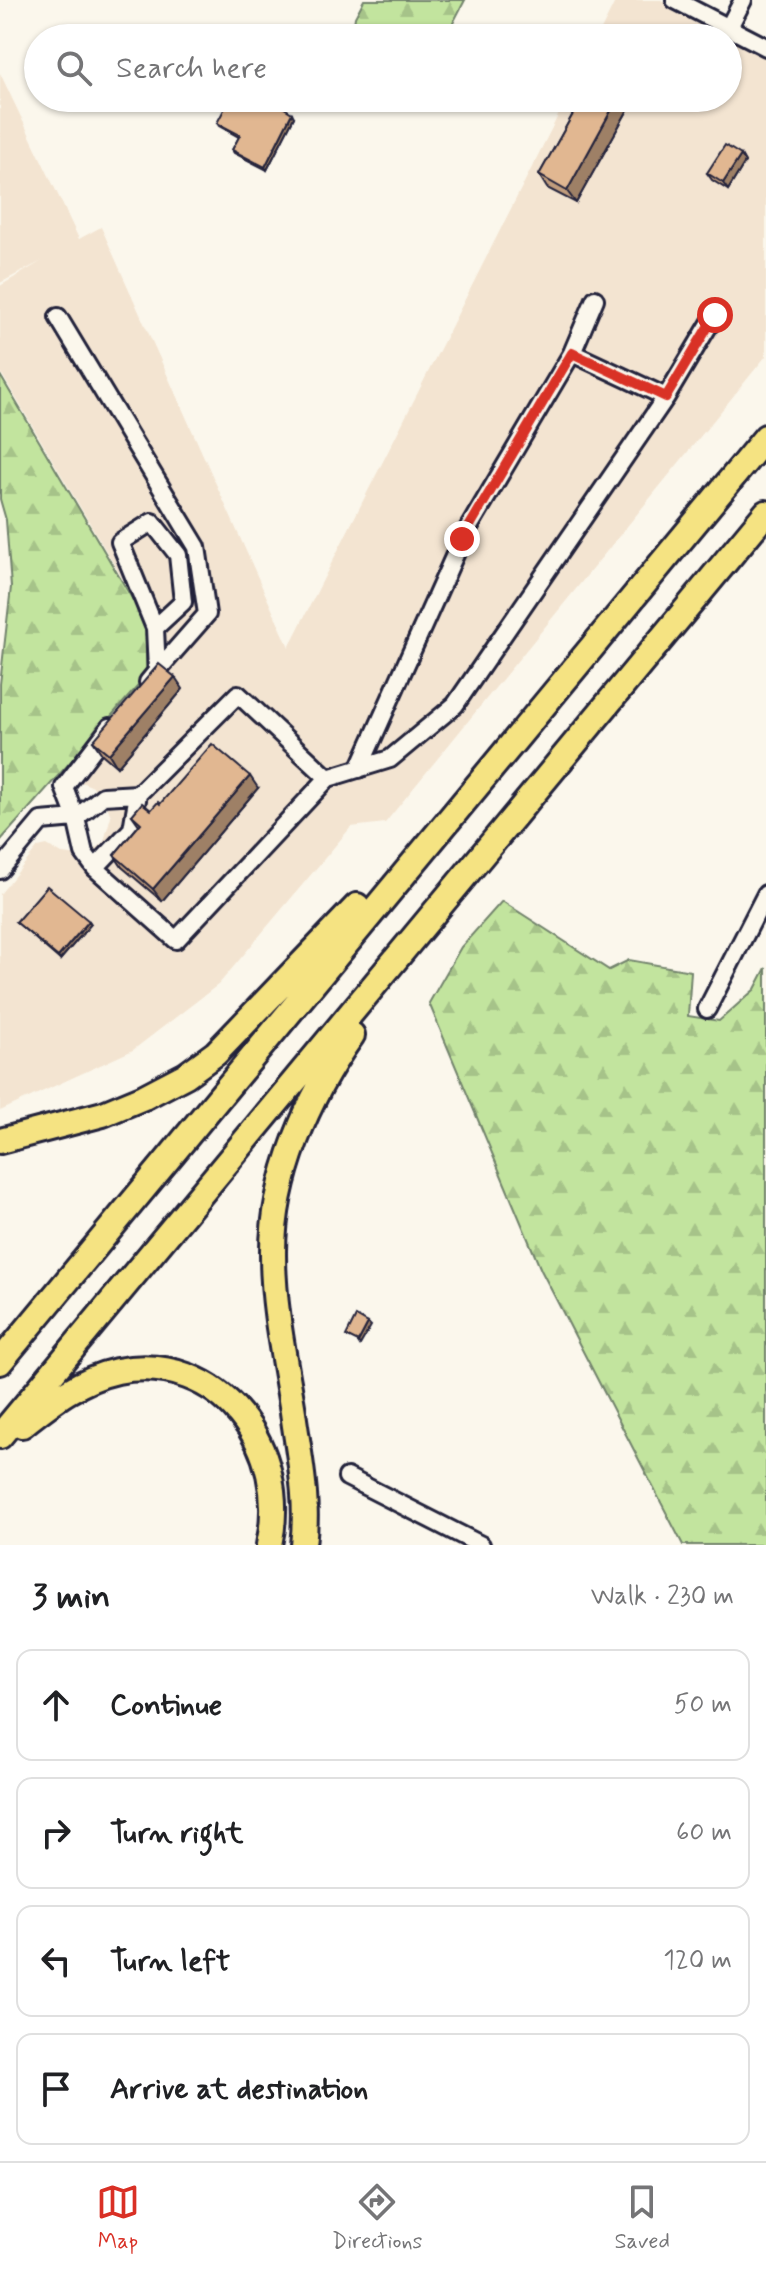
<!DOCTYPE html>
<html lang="en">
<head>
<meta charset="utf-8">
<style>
	:root { --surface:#fff; --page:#f6f6f6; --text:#202124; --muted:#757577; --line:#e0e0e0; --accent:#d93025 }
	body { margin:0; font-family:Mynerve,sans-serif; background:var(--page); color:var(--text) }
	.stop { position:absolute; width:24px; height:24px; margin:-18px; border:6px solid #d93025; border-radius:50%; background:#fff }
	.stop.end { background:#d93025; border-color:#fff; box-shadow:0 2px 8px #0008 }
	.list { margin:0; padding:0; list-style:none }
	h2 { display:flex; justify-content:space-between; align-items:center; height:104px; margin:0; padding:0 32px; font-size:34px }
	h2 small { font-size:26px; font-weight:400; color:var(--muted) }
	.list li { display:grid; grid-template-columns:52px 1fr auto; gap:24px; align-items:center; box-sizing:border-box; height:112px; margin:0 16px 16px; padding:0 16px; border:2px solid var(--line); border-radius:16px }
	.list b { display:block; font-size:30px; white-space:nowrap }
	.list em { font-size:26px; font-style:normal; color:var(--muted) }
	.icon { flex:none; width:44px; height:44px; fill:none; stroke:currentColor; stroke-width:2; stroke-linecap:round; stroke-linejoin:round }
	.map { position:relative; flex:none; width:766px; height:1545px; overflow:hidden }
	.search { position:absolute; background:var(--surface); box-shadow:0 2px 6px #0004; left:24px; right:24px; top:24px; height:88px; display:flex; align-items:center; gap:20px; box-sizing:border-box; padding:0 28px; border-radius:44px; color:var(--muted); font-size:30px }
	.sheet { height:616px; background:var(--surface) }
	nav { display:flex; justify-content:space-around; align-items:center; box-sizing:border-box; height:112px; border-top:2px solid var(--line); background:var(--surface); font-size:22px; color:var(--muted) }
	nav a { display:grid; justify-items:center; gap:4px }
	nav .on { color:var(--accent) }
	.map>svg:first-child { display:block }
</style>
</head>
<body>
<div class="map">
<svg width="766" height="1545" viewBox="0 0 766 1545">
	<defs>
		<pattern id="forest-firs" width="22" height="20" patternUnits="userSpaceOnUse" patternTransform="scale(2)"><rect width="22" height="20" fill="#c2e49e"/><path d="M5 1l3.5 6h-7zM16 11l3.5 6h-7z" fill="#a6c389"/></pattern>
	</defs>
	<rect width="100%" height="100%" fill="#fbf7ec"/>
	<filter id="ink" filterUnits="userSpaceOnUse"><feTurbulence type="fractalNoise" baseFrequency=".0125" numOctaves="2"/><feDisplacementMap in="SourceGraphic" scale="16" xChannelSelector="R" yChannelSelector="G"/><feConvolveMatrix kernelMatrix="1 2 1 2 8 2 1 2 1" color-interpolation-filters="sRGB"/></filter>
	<g filter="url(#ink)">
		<path fill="#f3e4d1" d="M 616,0 L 661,0 L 766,55 L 766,356 L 385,823 L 351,827 L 219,984 L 133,1050 L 0,1111 L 0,894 L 38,847 L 47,845 L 62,854 L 80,856 L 96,849 L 104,841 L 111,816 L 103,796 L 93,787 L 84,783 L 58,778 L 147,678 L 148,622 L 0,371 L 0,286 L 42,261 L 0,283 L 0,73 L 79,239 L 101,227 L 289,647 L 567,98 L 728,98 L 728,38 L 597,38 Z"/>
		<path fill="url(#forest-firs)" stroke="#72836c" stroke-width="2" d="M 364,0 L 465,0 L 451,27 L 439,38 L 352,38 L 355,17 Z
			M 0,375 L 146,622 L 146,677 L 0,841 L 0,684 L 11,587 L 6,520 L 0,499 Z
			M 502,901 L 609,970 L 629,960 L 691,971 L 688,1016 L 719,1021 L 755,989 L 766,968 L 766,1545 L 683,1545 L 541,1270 L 429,1003 L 461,947 Z"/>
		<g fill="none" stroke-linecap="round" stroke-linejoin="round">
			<g stroke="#22223b" stroke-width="22">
				<path id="minor" d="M 675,0 L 766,47
					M 729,27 L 743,0
					M 58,317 L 197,547 L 207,614 L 157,671
					M 572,353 L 595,299
					M 148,682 L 157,671 L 155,628 L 120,542 L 152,522 L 178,555 L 183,602 L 155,628
					M 359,769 L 462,539 L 572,353 L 666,397
					M 328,778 L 390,759 L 455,705 L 666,397 L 715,315
					M 76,818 L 103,796 L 138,794 L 238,694 L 328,778 L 176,940 L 95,868 L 84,853 L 76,818 L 64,787 L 110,727
					M 95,868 L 132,829 L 138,794
					M 0,870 L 41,821 L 76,818
					M 707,1009 L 766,894
					M 347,1477 L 481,1545"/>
			</g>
			<g stroke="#22223b" stroke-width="30">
				<path id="highway" d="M 0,1141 L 103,1114 L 144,1097 L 186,1075 L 216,1053 L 357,906
					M 0,1362 L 766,437
					M 22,1425 C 51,1402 80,1379 117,1371 C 221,1351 291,1449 269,1545
					M 0,1436 L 766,513
					M 303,1545 C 309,1499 299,1457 293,1412 C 285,1361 273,1308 273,1255 C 272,1178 308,1097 352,1035"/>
			</g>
			<use href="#minor" stroke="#fbf7ec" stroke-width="16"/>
			<use href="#highway" stroke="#f5e382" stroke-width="24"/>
		</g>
		<path fill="#c29d7d" stroke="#22223b" stroke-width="2" d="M 582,98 L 624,98 L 630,106 L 576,203 L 547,188 L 539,175 Z
			M 249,103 L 294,117 L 267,170 L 234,153 L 232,150 L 239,137 L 219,126 L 217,123 Z
			M 741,155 L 745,162 L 728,190 L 712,180 L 707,173 Z
			M 183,689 L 117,767 L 102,754 L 93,741 Z
			M 258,788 L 162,901 L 122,867 L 114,855 L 139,825 L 132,815 L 151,810 L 160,804 Z
			M 89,921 L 91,924 L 60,960 L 16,922 Z"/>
		<path fill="#9e8066" stroke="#22223b" stroke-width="2" d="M 618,98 L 624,98 L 630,106 L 576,203 L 567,191 Z
			M 292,113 L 294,117 L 267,170 L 265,167 Z
			M 741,155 L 745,162 L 728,190 L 723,183 Z
			M 175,677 L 183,689 L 117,767 L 109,754 Z
			M 250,776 L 258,788 L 162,901 L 153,889 Z
			M 89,921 L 91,924 L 60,960 L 58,957 Z
			M 368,1323 L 371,1326 L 360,1345 L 358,1342 Z"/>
		<path fill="#e1b791" stroke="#22223b" stroke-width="2" d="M 230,98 L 239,98 L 249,103 L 252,98 L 262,98 L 277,106 L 278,104 L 292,113 L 265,167 L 232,150 L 240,135 L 217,123 Z
			M 582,98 L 618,98 L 567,191 L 539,175 Z
			M 725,145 L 741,155 L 723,183 L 707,173 Z
			M 159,664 L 175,677 L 109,754 L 93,741 Z
			M 212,744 L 250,776 L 153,889 L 114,855 L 141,823 L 132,815 L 142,803 L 151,810 L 158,802 L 160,804 Z
			M 47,886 L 89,921 L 58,957 L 16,922 Z
			M 356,1316 L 368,1323 L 358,1342 L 346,1336 Z"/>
	</g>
	<g fill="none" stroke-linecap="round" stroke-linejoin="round" filter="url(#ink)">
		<path stroke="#d93025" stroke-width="10" d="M 462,539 L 572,353 L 666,397 L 715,315"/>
	</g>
</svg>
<div class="stop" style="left:715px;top:315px"></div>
<div class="stop end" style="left:462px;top:539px"></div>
<div class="search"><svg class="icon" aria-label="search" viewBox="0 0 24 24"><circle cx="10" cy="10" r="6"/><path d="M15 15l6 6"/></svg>Search here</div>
</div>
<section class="sheet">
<h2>3 min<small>Walk · 230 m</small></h2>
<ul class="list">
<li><svg class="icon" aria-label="ahead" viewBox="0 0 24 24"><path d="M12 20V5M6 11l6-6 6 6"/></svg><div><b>Continue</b></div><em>50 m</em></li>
<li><svg class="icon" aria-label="right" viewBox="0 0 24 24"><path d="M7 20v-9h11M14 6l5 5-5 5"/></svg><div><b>Turn right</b></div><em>60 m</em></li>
<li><svg class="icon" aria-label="left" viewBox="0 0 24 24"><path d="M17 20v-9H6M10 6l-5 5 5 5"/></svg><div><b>Turn left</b></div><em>120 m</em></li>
<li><svg class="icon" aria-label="arrive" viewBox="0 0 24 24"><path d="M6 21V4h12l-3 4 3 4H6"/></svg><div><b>Arrive at destination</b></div></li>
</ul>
</section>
<nav>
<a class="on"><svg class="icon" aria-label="map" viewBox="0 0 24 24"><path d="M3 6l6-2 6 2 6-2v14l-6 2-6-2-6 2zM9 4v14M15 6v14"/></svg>Map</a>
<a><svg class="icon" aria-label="directions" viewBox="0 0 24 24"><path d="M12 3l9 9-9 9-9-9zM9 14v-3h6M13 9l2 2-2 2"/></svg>Directions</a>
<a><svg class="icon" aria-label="saved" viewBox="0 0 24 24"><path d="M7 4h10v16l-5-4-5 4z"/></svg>Saved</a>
</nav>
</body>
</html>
